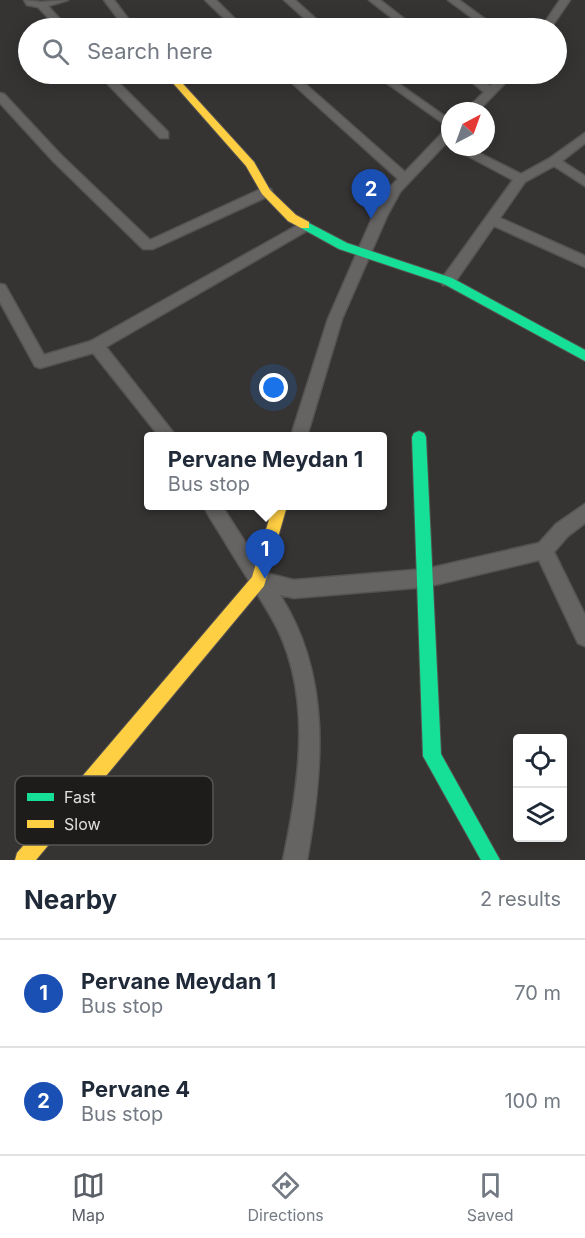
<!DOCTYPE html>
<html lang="en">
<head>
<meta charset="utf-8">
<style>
	:root { --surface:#fff; --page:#f2f2f3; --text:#1f2937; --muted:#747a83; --line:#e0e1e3; --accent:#5b5f67 }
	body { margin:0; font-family:Inter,sans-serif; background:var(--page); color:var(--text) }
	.controls { position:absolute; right:18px; bottom:18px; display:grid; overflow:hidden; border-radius:6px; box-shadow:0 3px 15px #0003 }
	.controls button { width:54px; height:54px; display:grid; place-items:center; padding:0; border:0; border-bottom:2px solid var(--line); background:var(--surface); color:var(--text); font:30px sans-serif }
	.compass { position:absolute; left:441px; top:102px; width:54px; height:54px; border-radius:50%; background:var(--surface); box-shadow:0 3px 15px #0003; rotate:41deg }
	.you { position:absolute; left:274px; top:388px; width:21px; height:21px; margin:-15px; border:4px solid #fff; border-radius:50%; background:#1a73e8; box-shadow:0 0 0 9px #1a73e833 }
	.badge { display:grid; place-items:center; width:39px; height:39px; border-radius:50%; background:var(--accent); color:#fff; font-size:20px; font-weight:700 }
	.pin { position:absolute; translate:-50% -50px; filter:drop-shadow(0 2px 3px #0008) }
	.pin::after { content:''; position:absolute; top:32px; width:21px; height:18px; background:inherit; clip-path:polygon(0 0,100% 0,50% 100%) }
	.popup { position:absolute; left:144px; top:432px; width:243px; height:78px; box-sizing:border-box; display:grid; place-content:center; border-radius:6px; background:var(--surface); filter:drop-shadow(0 2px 4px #0005); font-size:20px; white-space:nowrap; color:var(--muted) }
	.popup b { font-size:22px; color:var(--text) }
	.popup::after { content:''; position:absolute; left:50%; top:100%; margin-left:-12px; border:12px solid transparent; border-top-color:var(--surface) }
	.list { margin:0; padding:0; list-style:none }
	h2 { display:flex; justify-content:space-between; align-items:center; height:78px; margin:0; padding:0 24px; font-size:26px }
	h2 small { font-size:20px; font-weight:400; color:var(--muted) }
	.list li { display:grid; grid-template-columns:39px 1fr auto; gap:18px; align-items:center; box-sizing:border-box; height:108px; padding:0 24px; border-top:2px solid var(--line) }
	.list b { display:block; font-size:22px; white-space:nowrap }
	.list p { margin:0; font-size:20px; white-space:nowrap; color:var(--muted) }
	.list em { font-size:20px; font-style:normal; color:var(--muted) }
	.icon { flex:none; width:33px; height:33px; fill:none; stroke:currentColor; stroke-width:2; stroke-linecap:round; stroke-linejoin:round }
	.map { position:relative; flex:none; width:585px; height:860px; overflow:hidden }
	.search { position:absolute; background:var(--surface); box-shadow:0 3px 15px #0003; left:18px; right:18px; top:18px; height:66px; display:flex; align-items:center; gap:15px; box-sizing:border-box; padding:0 21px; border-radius:33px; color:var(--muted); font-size:22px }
	.sheet { height:294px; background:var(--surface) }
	nav { display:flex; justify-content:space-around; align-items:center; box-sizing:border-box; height:84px; border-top:2px solid var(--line); background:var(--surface); font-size:16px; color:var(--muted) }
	nav a { display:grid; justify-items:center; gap:3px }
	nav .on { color:var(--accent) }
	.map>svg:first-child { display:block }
</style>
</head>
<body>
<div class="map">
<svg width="585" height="860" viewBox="0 0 585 860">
	<rect width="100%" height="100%" fill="#363433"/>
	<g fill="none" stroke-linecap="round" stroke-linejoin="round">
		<g stroke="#545352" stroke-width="3">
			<path id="street" d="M 24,0 L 41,2 L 68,0 L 48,6 L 68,28 L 58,28 L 38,7 L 27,5 Z
				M 104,0 L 114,0 L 135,28 L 125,28 Z
				M 205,0 L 216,0 L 244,28 L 234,28 Z
				M 284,0 L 295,0 L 326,28 L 315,28 Z
				M 369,0 L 380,0 L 416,28 L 405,28 Z
				M 448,0 L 459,0 L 497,28 L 486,28 Z
				M 560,0 L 570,0 L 551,28 L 541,28 Z
				M 98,74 L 110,74 L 168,132 L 168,138 L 160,138 Z
				M 282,74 L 294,74 L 405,172 L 446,129 L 450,128 L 374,74 L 385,74 L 450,120 L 450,139 L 400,192 L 387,216 L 342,319 L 307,436 L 291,436 L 328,319 L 373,216 L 390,187 L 398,179 Z
				M 462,74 L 474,74 L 490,86 L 502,74 L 514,74 L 478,111 L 465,111 L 484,92 Z
				M 0,93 L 4,94 L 61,155 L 150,240 L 261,189 L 271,189 L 272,192 L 271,195 L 153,249 L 143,249 L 53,161 L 0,103 Z
				M 585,133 L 585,143 L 562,161 L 585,176 L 585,186 L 554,166 L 525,182 L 500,218 L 585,256 L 585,267 L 494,226 L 453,285 L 443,285 L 441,281 L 443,277 L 513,180 L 451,147 L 467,147 L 521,174 L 550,158 Z
				M 305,221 L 312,226 L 310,229 L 106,347 L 176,436 L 159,436 L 93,353 L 40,368 L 35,366 L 0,302 L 0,284 L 5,285 L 44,355 L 91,341 Z
				M 585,504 L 585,523 L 568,536 L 554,552 L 585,615 L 585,646 L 578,643 L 539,560 L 426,587 L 294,598 L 280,595 C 332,676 323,770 307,860 L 283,860 C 300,780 314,689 270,615 C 255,589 238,564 222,537 C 216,527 208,516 204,506 L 222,506 L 265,573 L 294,580 L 426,569 L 539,543 L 556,524 Z"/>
		</g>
		<g stroke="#545352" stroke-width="2">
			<path id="fast" d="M 305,221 L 347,243 L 452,278 L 585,350 L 585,361 L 444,284 L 339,249 L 301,228 L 300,225 Z
				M 419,431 L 424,433 L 426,437 L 441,754 L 500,860 L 481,860 L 423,756 L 412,437 L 414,433 Z"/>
		</g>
		<g stroke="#545352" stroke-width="2">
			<path id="slow" d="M 165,74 L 174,74 L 254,162 L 270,190 L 296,215 L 309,222 L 309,228 L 301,228 L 288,221 L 262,194 L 246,166 Z
				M 273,506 L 287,506 L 264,586 L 36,860 L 15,860 L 17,853 L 252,577 Z"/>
		</g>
		<use href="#street" fill="#656463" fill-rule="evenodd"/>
		<use href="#fast" fill="#16e098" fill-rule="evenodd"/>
		<use href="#slow" fill="#ffcf43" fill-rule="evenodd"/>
	</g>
	<rect x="15" y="776" width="198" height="69" rx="9" fill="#1d1c1b" stroke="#585655" stroke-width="1.5"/>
	<rect x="27" y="793" width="27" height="8" fill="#16e098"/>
	<rect x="27" y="820" width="27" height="8" fill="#ffcf43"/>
	<g font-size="16" fill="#e0dedd">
		<text x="64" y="803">Fast</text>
		<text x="64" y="830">Slow</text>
	</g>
</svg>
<div class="controls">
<button><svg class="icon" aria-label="locate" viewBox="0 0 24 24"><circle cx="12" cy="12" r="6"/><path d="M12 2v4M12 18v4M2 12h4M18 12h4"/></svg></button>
<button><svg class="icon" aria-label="layers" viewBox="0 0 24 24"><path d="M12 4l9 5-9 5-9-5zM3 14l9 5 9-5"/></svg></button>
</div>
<svg class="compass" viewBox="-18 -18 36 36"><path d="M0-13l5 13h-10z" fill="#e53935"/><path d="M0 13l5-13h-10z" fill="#747a83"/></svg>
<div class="you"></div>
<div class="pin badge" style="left:265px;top:579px;background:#1a4fb4">1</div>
<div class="popup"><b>Pervane Meydan 1</b>Bus stop</div>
<div class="pin badge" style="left:371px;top:219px;background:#1a4fb4">2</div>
<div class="search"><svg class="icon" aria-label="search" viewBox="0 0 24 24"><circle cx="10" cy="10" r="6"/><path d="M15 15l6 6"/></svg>Search here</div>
</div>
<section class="sheet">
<h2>Nearby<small>2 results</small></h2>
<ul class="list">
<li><span class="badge" style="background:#1a4fb4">1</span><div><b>Pervane Meydan 1</b><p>Bus stop</p></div><em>70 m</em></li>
<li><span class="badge" style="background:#1a4fb4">2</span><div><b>Pervane 4</b><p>Bus stop</p></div><em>100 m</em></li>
</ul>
</section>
<nav>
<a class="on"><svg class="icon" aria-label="map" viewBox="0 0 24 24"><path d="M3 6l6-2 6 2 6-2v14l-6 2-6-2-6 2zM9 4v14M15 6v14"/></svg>Map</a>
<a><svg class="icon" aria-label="directions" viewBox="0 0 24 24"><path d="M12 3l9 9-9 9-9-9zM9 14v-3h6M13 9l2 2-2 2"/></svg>Directions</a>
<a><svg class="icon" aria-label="saved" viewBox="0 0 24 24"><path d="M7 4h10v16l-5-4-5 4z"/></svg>Saved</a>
</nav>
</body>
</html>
